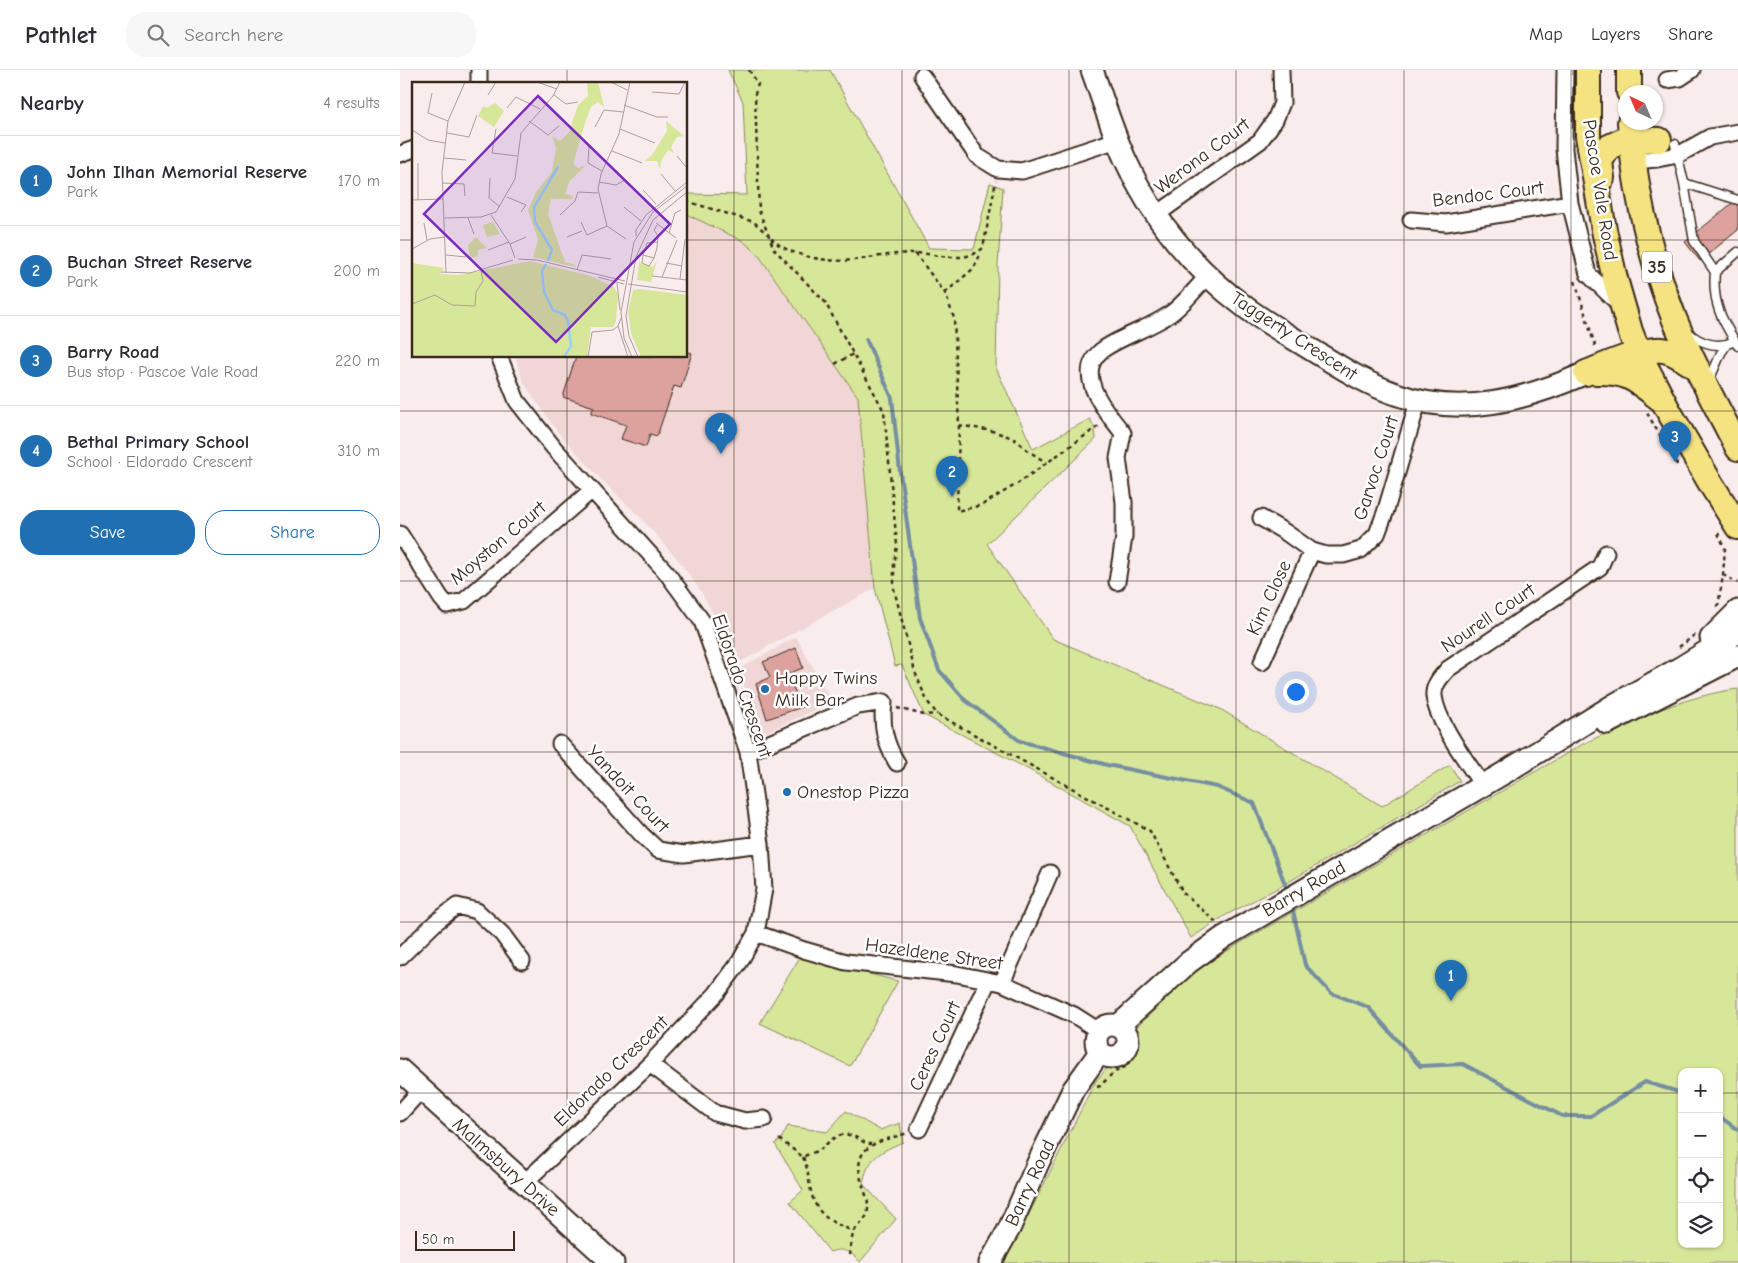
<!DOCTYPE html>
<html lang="en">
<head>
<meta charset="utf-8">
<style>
	:root { --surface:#fff; --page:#f7f7f7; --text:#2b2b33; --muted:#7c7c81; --line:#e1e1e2; --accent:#1f6fb2 }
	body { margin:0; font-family:"Comic Neue",sans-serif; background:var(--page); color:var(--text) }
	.controls { position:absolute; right:15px; bottom:15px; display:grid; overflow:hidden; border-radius:10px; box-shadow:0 1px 4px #0004 }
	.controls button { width:45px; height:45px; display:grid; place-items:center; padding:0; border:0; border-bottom:1px solid var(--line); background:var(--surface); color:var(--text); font:25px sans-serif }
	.compass { position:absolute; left:1218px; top:15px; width:45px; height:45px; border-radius:50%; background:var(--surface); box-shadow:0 1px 4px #0004; rotate:316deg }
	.scale { position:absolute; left:15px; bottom:12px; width:100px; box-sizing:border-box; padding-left:5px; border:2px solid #3b2a1e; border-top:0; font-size:14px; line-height:18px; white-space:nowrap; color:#3b2a1e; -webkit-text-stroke:4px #fff; paint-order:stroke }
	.you { position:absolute; left:895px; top:621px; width:18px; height:18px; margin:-12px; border:4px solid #fff; border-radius:50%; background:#1a73e8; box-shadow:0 0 0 8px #1a73e833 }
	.badge { display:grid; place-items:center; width:32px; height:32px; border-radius:50%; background:var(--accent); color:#fff; font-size:16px; font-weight:700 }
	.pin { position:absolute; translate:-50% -41px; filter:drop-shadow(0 1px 2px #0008) }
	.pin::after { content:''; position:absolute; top:26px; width:18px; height:15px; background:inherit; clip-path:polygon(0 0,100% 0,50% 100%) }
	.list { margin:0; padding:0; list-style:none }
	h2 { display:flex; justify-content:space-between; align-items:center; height:65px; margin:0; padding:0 20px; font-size:21px }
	h2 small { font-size:16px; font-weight:400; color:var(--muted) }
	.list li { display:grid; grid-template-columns:32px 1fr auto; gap:15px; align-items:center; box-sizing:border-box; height:90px; padding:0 20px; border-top:1px solid var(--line) }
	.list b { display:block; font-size:19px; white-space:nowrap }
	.list p { margin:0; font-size:16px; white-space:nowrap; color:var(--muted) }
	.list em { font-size:16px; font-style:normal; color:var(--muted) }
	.actions { display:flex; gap:10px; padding:15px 20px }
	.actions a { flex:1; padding:11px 0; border:1px solid var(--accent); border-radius:20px; text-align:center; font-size:18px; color:var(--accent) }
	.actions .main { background:var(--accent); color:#fff }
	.icon { flex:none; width:28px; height:28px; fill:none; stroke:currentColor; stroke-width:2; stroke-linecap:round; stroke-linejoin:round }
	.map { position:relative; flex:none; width:1338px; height:1193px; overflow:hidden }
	header { display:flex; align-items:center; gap:30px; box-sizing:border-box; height:70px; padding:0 25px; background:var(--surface); border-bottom:1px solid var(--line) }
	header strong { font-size:24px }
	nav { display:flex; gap:28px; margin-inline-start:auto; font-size:18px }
	.search { width:350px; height:45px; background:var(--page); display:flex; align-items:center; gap:12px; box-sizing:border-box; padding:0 18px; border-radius:20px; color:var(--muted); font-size:19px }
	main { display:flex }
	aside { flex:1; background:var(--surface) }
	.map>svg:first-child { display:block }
</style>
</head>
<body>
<header>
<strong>Pathlet</strong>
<div class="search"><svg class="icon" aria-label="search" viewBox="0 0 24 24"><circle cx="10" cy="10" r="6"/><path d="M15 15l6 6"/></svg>Search here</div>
<nav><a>Map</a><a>Layers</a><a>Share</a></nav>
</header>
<main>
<aside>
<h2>Nearby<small>4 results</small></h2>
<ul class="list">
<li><span class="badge">1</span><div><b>John Ilhan Memorial Reserve</b><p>Park</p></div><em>170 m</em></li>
<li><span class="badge">2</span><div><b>Buchan Street Reserve</b><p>Park</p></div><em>200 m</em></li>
<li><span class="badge">3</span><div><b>Barry Road</b><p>Bus stop · Pascoe Vale Road</p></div><em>220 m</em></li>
<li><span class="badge">4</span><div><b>Bethal Primary School</b><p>School · Eldorado Crescent</p></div><em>310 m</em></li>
</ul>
<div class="actions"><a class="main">Save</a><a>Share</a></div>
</aside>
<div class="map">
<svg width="1338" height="1193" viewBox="0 0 1338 1193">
	<rect width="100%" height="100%" fill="#f8ecec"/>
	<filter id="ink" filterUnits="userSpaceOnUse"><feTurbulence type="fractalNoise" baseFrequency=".02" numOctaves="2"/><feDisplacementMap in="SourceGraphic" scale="10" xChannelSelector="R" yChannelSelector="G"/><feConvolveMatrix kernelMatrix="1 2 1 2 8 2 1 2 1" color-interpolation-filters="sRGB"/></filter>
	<g filter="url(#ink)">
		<path fill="#f0d6d5" d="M 286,144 L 343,171 L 357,183 L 458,327 L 475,518 L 336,594 L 324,563 L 300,520 L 280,492 L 240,447 L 199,407 L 157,361 L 124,313 L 115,286 L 286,286 Z
			M 396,567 L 432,632 L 359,665 L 339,599 Z"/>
		<path fill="#d7e79a" stroke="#89885c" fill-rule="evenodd" d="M 328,0 L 430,0 L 529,178 L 574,179 L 590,113 L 603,118 L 598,195 L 596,298 L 633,379 L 690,349 L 695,359 L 696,369 L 587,474 L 653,569 L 820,639 L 982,736 L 1050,695 L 1060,711 L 885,814 L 826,845 L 791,868 L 730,756 L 624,697 L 524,645 L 502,595 L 495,596 L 475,518 L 458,327 L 357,183 L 343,171 L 286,144 L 286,124 L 347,125 L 343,32 Z
			M 1338,619 L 1338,1193 L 601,1193 L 623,1156 L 695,1012 L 710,995 L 726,988 L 732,979 L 733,961 L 791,904 L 835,876 L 1183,674 C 1232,651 1283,626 1338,619 ZM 1282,1002 L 1319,1002 L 1319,1174 L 1282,1174 Z
			M 400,887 L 498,911 L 450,996 L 360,953 Z
			M 446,1041 L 480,1060 L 500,1053 L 503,1072 C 481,1081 467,1088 463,1114 L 496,1149 L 460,1192 C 452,1182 442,1177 430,1182 L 390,1132 L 403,1120 L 375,1074 L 381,1069 L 388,1056 L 427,1062 Z"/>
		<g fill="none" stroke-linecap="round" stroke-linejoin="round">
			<path stroke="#758ea1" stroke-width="4" d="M 466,269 L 492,328 L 500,402 L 520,548 L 539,600 L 565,630 L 620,671 L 707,695 L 817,717 L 854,733 L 888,822
				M 892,836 L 905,895 L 931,923 L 968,937 L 1020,996 L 1063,994 L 1162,1046 L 1191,1046 L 1245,1012 L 1282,1023
				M 1319,1046 L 1338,1060"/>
		</g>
		<path fill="#dda29e" stroke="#3b2a1e" d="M 1336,130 L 1338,133 L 1338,160 L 1300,191 L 1285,172 Z
			M 286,281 L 292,283 L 281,318 L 274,316 L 257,366 L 250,364 L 246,377 L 221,369 L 226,355 L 191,343 L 194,337 L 163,327 L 176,286 L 286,286 Z
			M 396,578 L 403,598 L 387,604 L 402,637 L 367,649 L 356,614 L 370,607 L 363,592 Z"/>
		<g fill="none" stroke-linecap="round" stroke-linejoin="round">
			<g stroke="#3b2a1e" stroke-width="11">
				<path id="lane" d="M 1275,74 L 1284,113 L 1338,130
					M 1284,113 L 1294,171 L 1315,202
					M 1338,182 L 1315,202 C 1312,234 1322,250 1338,276
					M 1288,262 C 1301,274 1318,279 1335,271
					M 1308,313 L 1321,283 L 1327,274"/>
			</g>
			<g stroke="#3b2a1e" stroke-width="19">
				<path id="street" d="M 1165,0 L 1164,79 L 1170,133 L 1188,204 L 1220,235
					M 522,6 L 577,86 L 598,99 L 622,101 L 717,70
					M 1267,10 L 1280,8 L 1292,0
					M 79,14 L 79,0
					M 0,84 L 14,79
					M 1234,91 L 1257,89 L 1278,85 L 1310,67 L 1338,62
					M 756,145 L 860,71 L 875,50 L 882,33 L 881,0
					M 1011,150 L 1046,153 L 1170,133
					M 99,286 L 117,331 L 154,378 L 266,502 L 302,551 L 348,682 L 361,774 L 364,819 L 356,863 L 339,893 L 316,924 L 250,994 L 124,1113
					M 861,448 L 885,462 L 912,481 L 926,485 L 943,485 L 961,480 L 977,464 L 985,443 L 1018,332
					M 0,464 L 41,528 L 47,535 L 64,531 L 192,420
					M 717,512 L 724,467 L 724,432 L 718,388 L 723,363 C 706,342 670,301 705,278 C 725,265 750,258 770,244 C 783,235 796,218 808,206
					M 862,592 L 912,481
					M 160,674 L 242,765 L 258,780 L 284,784 L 361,774
					M 348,682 L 458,636 L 484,632 C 481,656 485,673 497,693
					M 1083,716 C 1068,693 1037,653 1034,626 C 1033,615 1041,607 1048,599 L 1200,497 L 1206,483
					M 356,863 L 404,880 L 446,892 L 557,904 L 602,913 L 674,945 L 699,961
					M 0,887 L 36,852 L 57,836 L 77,841 L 102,864 L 122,891
					M 602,913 L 650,803
					M 250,994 L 315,1043 L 345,1051 L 364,1049
					M 0,1043 L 21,1020
					M 519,1059 L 588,911"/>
			</g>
			<g stroke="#3b2a1e" stroke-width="25">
				<path id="secondary" d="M 692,0 C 703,30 712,60 725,89 C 751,148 794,199 845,237 C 866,253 890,266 912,280 C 939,296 966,314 996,324 C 1061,348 1125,330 1186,303
					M 1311,568 L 1338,541
					M 1207,653 L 1338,586
					M696 971a16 16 0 1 1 32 0a16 16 0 1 1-32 0Z
					M 718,956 L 789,892 L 824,867 L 1104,703 L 1214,635 L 1280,598 L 1338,562
					M 0,1000 L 213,1193
					M 590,1193 L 609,1159 L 638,1093 L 673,1020 L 700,982"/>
			</g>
			<g stroke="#3b2a1e" stroke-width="28">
				<path id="primary" d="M 1188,0 L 1188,66 L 1204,160 L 1215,209 L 1230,261 L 1239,284 L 1268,340 L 1311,414 L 1338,457
					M 1229,22 L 1229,0
					M 1230,52 C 1234,119 1250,186 1274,248 C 1292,293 1316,335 1338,378
					M 1202,108 L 1200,91 L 1209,77 L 1222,71 L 1231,69 L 1259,70
					M 1195,302 C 1227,301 1235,309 1259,328
					M 1186,303 C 1204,296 1245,277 1263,280 C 1276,282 1287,292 1297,298"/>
			</g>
			<path stroke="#3b2a1e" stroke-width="2.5" stroke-dasharray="4 4" stroke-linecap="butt" d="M 349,0 L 358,14 L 355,24 L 359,141 L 374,179 L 425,232 L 484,341 L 497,475 L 494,495 L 494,519 L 515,602 L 527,631 L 537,644 L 750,761 L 783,823 L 816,852
				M 286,131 L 354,152 L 367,164
				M 371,168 C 387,186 429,193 453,190 C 473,188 493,183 513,183 C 536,183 564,195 583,178 L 596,111
				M 515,183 L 545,223 L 554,248 L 559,355 L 557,441 L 582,435 L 617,414 L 700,355
				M 1175,211 L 1196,279
				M 545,223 L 574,198 L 579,187 L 576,184
				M 435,294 L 453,284
				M 1247,343 L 1279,398
				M 559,355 L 592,361 L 613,368 L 630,382 L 647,393
				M 1318,463 L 1325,478 L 1323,505
				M 1318,537 L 1323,505 L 1338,513
				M 1279,577 L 1295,565
				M 497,638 L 524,645 L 537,644
				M 697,1017 L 700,1016 L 713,1003 L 725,997 L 736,984 L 736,962
				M 379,1069 L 403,1087 C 408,1084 416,1082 421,1079 C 430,1071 436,1063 449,1065 C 457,1066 463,1074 471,1074
				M 403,1087 C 409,1101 408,1111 412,1125 C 418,1147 434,1154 454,1161
				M 450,1185 C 451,1178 451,1168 454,1162 C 458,1153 467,1152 468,1139 C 469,1130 464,1121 462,1113 C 450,1074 479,1072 508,1063"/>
			<use href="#lane" stroke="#fff" stroke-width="8"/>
			<use href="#street" stroke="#fff" stroke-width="15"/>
			<use href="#secondary" stroke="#fff" stroke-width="21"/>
			<use href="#primary" stroke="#f5e382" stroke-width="24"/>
		</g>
	</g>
	<path fill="none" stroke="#3b2a1e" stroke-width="1" stroke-opacity="0.55" d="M 167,0 L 167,14M 334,0 L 334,1193M 502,0 L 502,1193M 669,0 L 669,1193M 836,0 L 836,1193M 1004,0 L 1004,1193M 1171,0 L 1171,1193M 0,170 L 14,170M 286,170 L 1338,170M 167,286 L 167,1193M 0,341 L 1338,341M 0,511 L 1338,511M 0,682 L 1338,682M 0,852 L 1338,852M 0,1023 L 1282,1023M 1319,1023 L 1338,1023"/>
	<g fill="#1f6fb2" stroke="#fff" stroke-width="2">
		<circle cx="365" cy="619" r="5"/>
		<circle cx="387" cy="722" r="5"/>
	</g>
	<g text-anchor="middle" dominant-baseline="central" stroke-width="5" stroke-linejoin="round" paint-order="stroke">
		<rect fill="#fff" stroke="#766a62" stroke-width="1" x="1242" y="181.5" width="30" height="31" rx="4"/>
		<g font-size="18" font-weight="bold" fill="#3b2a1e">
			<text x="1257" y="197">35</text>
		</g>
		<g font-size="19" fill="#3b2a1e" stroke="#fff">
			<text transform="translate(802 86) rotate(-37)">Werona Court</text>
			<text transform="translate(1200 120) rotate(81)">Pascoe Vale Road</text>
			<text transform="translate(1088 124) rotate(-7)">Bendoc Court</text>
			<text transform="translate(894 266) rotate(33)">Taggerty Crescent</text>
			<text transform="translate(976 398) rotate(-72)">Garvoc Court</text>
			<text transform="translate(98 473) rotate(-40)">Moyston Court</text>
			<text transform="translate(869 528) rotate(-65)">Kim Close</text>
			<text transform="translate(1088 548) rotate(-34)">Nourell Court</text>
			<text transform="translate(342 616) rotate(71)">Eldorado Crescent</text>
			<text transform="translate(228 719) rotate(47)">Yandoit Court</text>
			<text transform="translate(904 819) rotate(-30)">Barry Road</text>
			<text transform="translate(534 884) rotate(8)">Hazeldene Street</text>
			<text transform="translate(535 976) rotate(-65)">Ceres Court</text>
			<text transform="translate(211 1001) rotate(-44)">Eldorado Crescent</text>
			<text transform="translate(106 1097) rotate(42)">Malmsbury Drive</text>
			<text transform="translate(630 1113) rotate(-65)">Barry Road</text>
		</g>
		<g font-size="19" fill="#3b2a1e" stroke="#fff" text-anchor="start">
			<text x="375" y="608">Happy Twins<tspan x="375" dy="22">Milk Bar</tspan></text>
			<text x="397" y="722">Onestop Pizza</text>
		</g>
	</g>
	<g transform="translate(12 12)">
		<rect width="275" height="275" fill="#f8ecec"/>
		<path d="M 175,0 L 186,0 L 192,25 L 186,20 L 179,25 L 173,41 L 161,82 L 166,86 L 174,83 L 157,100 L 153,112 L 161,114 L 160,117 L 139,117 L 136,132 L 153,180 L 164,183 L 163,185 L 121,175 L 126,158 L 116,128 L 124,110 L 140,90 L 144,66 L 140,54 L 148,59 L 157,50 L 166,23 L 176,14 ZM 83,21 L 92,29 L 82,45 L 66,34 L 71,24 L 75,26 ZM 254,39 L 272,54 L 265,55 L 259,65 L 262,71 L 256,68 L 249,79 L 248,88 L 245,79 L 233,79 L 240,73 L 255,49 ZM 81,140 L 88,152 L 75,155 L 71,143 ZM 64,155 L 75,166 L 66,168 L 65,175 L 58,176 L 56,163 ZM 228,174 L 228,181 L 241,185 L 245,178 L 239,200 L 225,198 ZM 118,179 L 179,194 L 202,205 L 206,213 L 204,239 L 201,245 L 179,245 L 175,275 L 0,275 L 0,181 L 32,186 L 28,192 L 47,193 ZM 227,207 L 275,213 L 275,275 L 229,275 L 219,251 L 216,230 L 221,208 Z" fill="#d7e79a"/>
		<path fill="none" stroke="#9bd0f9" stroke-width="2.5" d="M 136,179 L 140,168 L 123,140 L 122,125 L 146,85M 134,182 L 130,189 L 132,210 L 141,228 L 153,233 L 156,239 L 159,264 L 152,275"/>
		<path fill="none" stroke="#ac9e9a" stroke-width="1" d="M 125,0 L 145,7M 199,0 L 215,8M 240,10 L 267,12 L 273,0M 20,11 L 16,31 L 36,39M 76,13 L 84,0M 142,13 L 154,22 L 166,20M 212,23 L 245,35 L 256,35M 95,26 L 104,15 L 128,27M 117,39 L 136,53 L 147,44M 183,45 L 192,28 L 211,30M 84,47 L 80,71 L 105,74M 208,47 L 243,61M 0,48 L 16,58 L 33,61M 35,51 L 57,55 L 65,33M 177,64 L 176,81 L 190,89M 200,69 L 230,81M 265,74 L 275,86M 32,76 L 54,78M 6,81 L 6,118M 249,92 L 263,109M 78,96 L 77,116 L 88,125M 187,100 L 204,103 L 213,98M 30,101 L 52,102 L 53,114M 231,108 L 244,122M 95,115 L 114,123 L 109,130M 0,118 L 31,117M 212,125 L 229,139M 79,133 L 98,162 L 103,176M 148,133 L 163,119 L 166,110 L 186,111M 32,136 L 69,135 L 84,130 L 103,97 L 109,51 L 141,14 L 148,0M 56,136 L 62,152M 169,140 L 175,153 L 195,144M 12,141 L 15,158M 244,141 L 264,156M 257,151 L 263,131 L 269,128M 224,154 L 224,148 L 234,133 L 275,100M 155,155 L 170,149M 214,157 L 195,144 L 186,107 L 189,92 L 207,52 L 218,0M 245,160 L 235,161 L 231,173 L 242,176 L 245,166 L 246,154 L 242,148 L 245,143M 98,162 L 114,155M 0,167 L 18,157 L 33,155M 76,168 L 97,160M 34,173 L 54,175M 231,173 L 230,181 L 237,184 L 242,176M 106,177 L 125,178 L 213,199M 254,181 L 270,184M 165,188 L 170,173 L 199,177M 29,190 L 58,191 L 101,178M 34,191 L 30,90 L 36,39 L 53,0M 240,194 L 275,198M 186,195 L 212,202M 250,195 L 265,158M 268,197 L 273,157M 205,201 L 208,228M 216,202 L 275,210M 0,222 L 23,213 L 40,223 L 63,224 L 64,210 L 71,199 L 69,189M 209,236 L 206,244 L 216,275M 176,275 L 180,250 L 201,248 L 206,244M 220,275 L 212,256 L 209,230 L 222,160 L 241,130 L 275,104M 226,275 L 217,254 L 214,234 L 224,175 L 241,138 L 275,110"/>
		<path fill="#7b2cbf" fill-opacity="0.15" stroke="#7b2cbf" stroke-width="2.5" d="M 126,14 L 258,142 L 144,260 L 12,132 Z"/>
		<rect width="275" height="275" fill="none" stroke="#3b2a1e" stroke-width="2.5"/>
	</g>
</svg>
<div class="controls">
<button>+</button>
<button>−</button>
<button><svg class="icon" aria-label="locate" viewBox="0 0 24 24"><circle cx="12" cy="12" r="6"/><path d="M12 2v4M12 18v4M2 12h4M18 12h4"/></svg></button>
<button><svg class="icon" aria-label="layers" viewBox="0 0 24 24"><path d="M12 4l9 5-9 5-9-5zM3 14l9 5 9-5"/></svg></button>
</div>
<svg class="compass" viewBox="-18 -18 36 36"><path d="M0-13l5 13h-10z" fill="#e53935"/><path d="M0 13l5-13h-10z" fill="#7c7c81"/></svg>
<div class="scale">50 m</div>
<div class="you"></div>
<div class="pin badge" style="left:1051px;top:931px">1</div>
<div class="pin badge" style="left:552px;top:427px">2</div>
<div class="pin badge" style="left:1275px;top:392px">3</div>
<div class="pin badge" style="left:321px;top:384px">4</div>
</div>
</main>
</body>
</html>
